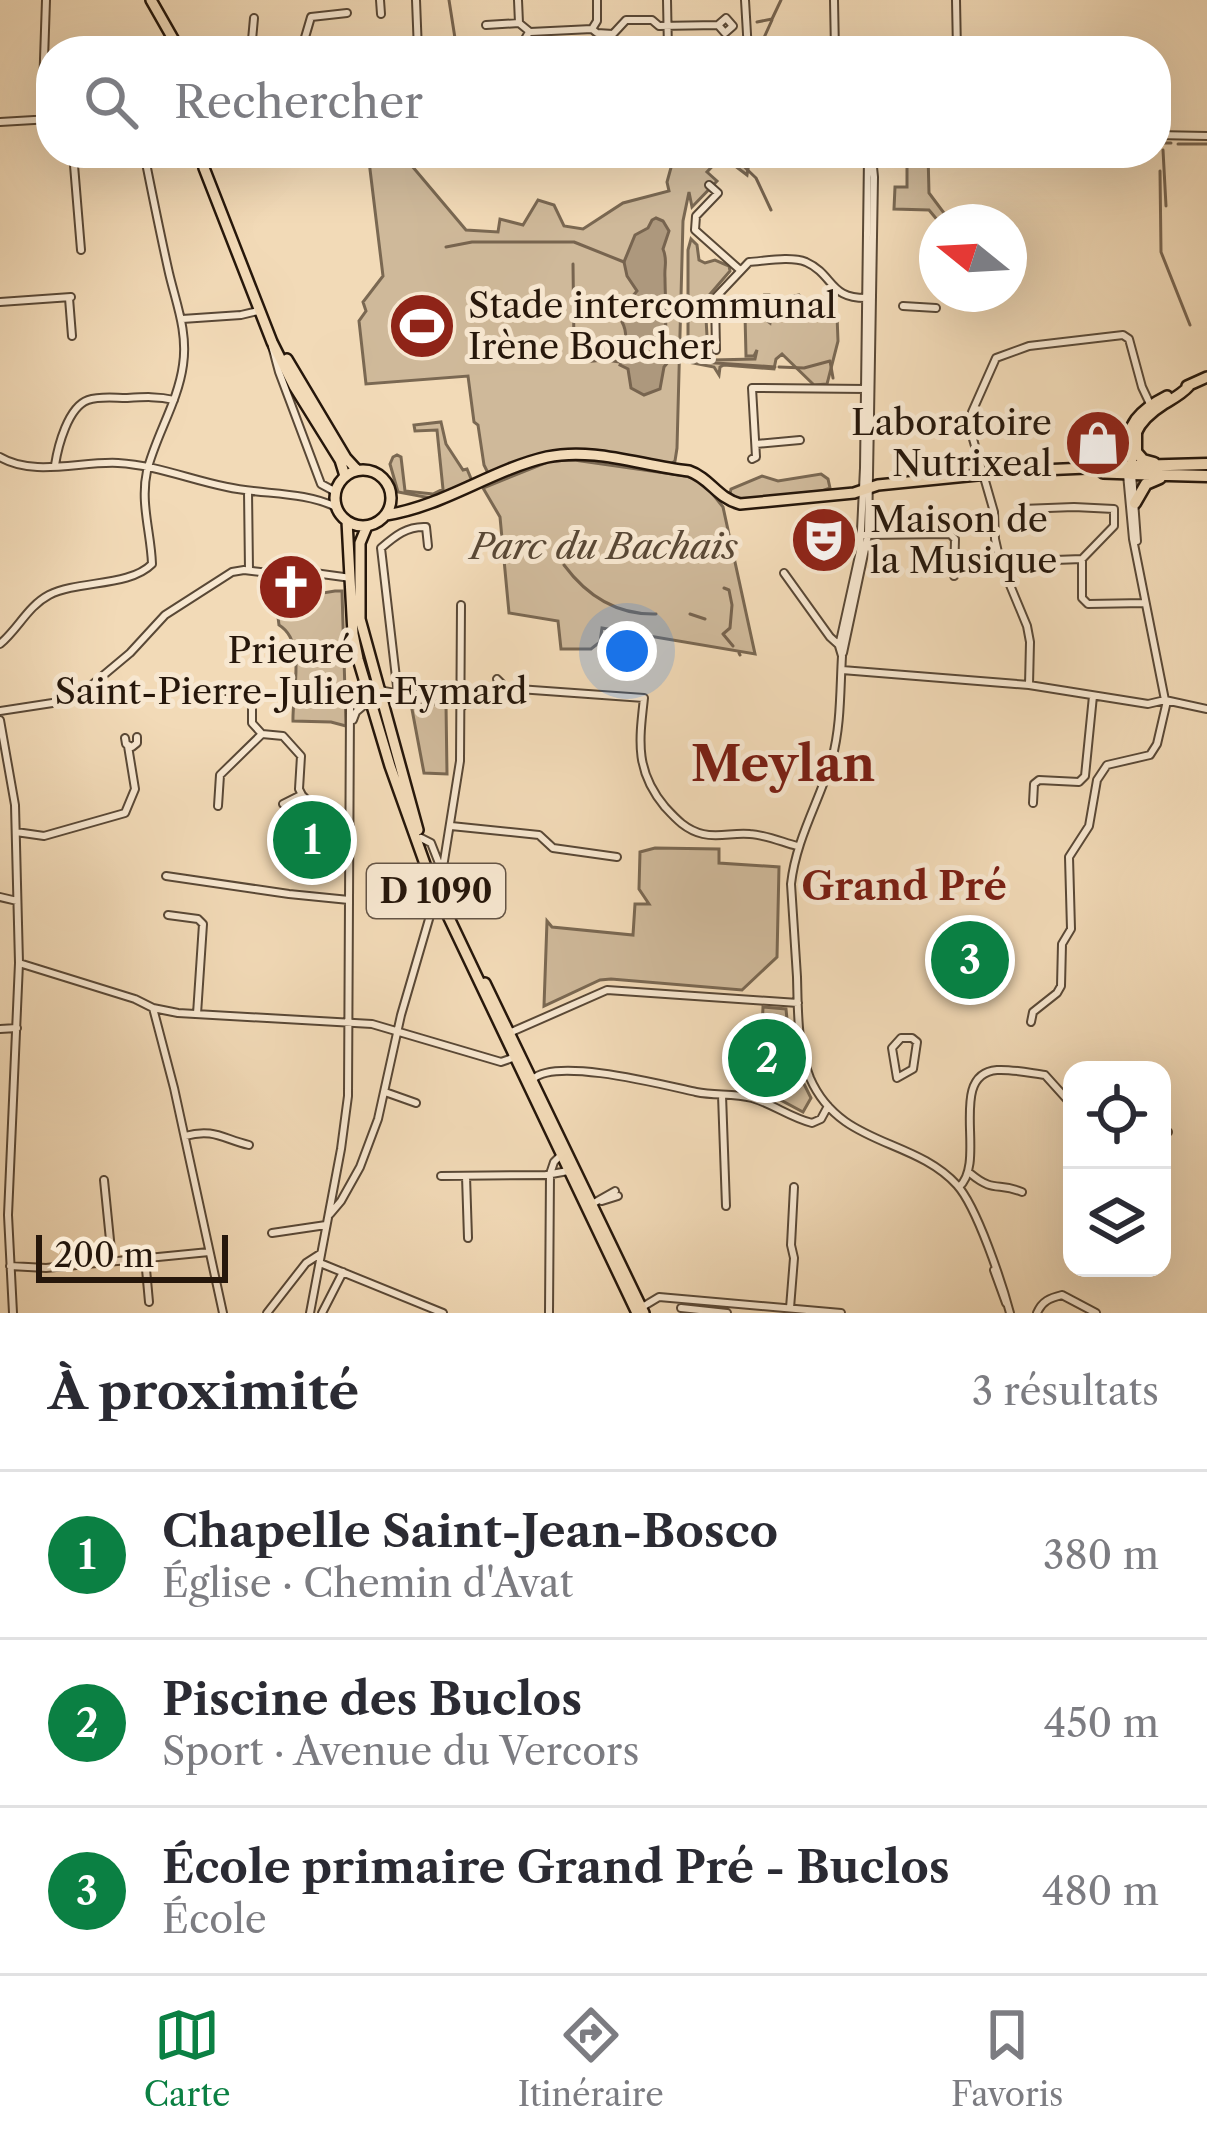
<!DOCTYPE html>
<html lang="fr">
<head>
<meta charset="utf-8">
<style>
	:root { --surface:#fff; --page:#f7f7f7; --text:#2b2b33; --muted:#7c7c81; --line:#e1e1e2; --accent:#0b8043 }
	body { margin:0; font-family:"Libre Caslon Text",serif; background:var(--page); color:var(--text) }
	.controls { position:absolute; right:36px; bottom:36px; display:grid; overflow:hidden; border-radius:24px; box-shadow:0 12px 48px #0002 }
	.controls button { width:108px; height:108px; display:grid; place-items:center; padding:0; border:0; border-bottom:3px solid var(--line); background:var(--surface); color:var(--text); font:60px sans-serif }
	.compass { position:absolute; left:919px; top:204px; width:108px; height:108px; border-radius:50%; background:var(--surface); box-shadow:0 12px 48px #0002; rotate:288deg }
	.scale { position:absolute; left:36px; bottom:30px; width:192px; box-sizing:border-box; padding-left:12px; border:6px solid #26170b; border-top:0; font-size:33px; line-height:42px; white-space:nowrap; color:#26170b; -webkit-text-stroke:9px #f7e7d0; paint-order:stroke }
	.you { position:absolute; left:627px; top:651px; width:42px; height:42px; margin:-30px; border:9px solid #fff; border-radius:50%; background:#1a73e8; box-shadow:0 0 0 18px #1a73e833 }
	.badge { display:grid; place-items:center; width:78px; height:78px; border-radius:50%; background:var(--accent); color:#fff; font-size:39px; font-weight:700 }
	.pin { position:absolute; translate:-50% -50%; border:6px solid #fff; box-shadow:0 3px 12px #0006 }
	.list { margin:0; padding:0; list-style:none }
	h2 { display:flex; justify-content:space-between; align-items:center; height:156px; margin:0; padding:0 48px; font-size:51px }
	h2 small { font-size:39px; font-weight:400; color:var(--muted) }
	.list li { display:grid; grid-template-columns:78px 1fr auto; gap:36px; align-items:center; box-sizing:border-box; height:168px; padding:0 48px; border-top:3px solid var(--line) }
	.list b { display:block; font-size:45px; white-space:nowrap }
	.list p { margin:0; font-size:39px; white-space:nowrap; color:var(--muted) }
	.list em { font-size:39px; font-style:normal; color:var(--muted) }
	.icon { flex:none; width:66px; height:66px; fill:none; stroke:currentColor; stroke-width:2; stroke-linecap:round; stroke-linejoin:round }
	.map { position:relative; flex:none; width:1207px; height:1313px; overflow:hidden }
	.search { position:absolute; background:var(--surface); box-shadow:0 12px 48px #0002; left:36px; right:36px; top:36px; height:132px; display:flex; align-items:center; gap:30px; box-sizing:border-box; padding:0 42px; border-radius:48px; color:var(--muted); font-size:45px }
	.sheet { height:660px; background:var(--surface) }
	nav { display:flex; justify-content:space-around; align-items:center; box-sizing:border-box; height:168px; border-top:3px solid var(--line); background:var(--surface); font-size:33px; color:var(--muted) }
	nav a { display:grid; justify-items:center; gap:6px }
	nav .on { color:var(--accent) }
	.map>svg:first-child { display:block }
</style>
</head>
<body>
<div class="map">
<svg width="1207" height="1313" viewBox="0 0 1207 1313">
	<rect width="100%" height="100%" fill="#f2dab7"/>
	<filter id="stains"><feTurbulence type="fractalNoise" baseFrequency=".00167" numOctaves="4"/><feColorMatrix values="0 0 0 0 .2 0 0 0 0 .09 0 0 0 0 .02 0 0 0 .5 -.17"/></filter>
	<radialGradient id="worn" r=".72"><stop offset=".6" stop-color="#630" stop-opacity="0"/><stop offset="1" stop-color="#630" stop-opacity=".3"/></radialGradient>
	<path fill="#cfb99a" stroke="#7a6852" stroke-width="3" d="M 368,153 L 401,153 L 466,230 L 498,232 L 500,219 L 523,225 L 538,200 L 554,205 L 564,226 L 583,229 L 623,203 L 669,191 L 667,182 L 675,153 L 740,153 L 749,163 L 747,175 L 722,156 L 707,172 L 717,181 L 692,207 L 689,192 L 683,221 L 677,448 L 675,461 L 671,464 L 573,450 L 547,453 L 489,475 L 484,465 L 478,425 L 474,422 L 468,376 L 366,384 L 359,321 L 366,311 L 363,302 L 383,276 Z
		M 885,153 L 928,153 L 929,193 L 944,213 L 944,222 L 939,222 L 929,210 L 894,209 L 895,187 L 907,187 L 907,166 L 879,164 L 876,159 Z
		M 691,239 L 697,245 L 699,260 L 705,263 L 715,260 L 729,266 L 730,271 L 705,300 L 707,336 L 703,357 L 712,360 L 755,359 L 757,350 L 754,356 L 746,356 L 745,315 L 764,295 L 768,295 L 758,314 L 770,323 L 773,301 L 799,295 L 819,313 L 837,315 L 838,341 L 827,384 L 814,385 L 782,354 L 776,359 L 774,369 L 724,365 L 720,367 L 719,375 L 714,367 L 688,362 L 688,250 Z
		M 441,422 L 446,444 L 463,470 L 467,469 L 472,481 L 430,498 L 398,492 L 390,464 L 393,457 L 397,455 L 401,457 L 405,491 L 433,494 L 443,489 L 437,430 L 415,431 L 414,425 Z
		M 574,460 L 700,478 L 723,507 L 755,654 L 602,628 L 600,642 L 591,649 L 561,649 L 558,621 L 509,613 L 500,517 L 483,488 L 550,461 Z
		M 821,474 L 828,479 L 830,488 L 822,491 L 735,500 L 730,494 L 731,489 L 762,476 L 778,481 Z
		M 335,591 L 342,591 L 346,726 L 331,722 L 293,721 C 292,693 307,642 279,625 L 278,617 C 293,614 299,611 304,596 Z
		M 411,704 L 446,704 L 447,774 L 424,773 Z
		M 655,848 L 719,849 L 719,863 L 779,867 L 777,957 L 742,990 L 611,979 L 600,980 L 544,1006 L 547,921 L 552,927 L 633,935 L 635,904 L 649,904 L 639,889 L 640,852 Z
		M 763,1007 L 786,1009 L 789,1040 L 800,1076 L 811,1098 L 803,1112 L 738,1077 L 739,1074 L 733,1071 L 743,1053 L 748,1055 L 749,1051 L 755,1051 L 755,1032 L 762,1030 Z"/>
	<path fill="#ad987d" stroke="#77644f" stroke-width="3" d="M 656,218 L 663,221 L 669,231 L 663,249 C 668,261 664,265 665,278 C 665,294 667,318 665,337 C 665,344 661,346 656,352 L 658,357 L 669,361 L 664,367 L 660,389 L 644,395 L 631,388 L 628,369 L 620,365 C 625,353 629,334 622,322 L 624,317 L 622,309 L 637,291 L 627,276 L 624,262 L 635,235 L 648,228 L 652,220 Z"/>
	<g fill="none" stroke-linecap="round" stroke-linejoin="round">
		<path stroke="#77644f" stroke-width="3" d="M 449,0 L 457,51
			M 757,22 L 772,19 L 781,0
			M 758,51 L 772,20
			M 1163,143 L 1171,143
			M 1178,144 L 1207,144
			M 1163,150 L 1166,206
			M 730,153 L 756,178 L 771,210
			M 1160,171 L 1161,252 L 1190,325
			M 446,247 L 472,242 L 574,242 L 624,262
			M 573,264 L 574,348
			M 575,313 L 601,313 L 624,317
			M 686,361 L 775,367
			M 582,362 L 605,360 L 620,362
			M 779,367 L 804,368 L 830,361 L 833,378
			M 564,565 C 587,596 617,615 656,614
			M 724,588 L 729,590 L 732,605 L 730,628 L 723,634 L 733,646
			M 690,614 L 705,619
			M 739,653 L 740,655"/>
		<g stroke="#594836" stroke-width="10">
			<path id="minor" d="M 380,0 L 381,14
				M 416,0 L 418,51
				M 518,0 L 519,23
				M 667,0 L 668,51
				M 745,0 L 748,51
				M 834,0 L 835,51
				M 956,0 L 957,51
				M 486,25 L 519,23 L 530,32 L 592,29 L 597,33 L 613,34 L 626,20 L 652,20 L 659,26 L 718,25 L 726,18 L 733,26 L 725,33 L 718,25
				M 592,29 L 597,21 L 597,0
				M 251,51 L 254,18
				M 301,51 L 311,17 L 347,13
				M 525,51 L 525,39 L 529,32
				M 42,119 L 46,0
				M 0,122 L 51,119
				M 1156,135 L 1207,136
				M 73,153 L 81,250
				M 868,157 L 864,468 L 860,551 L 839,646 L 842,656 C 840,690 841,726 832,759 C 819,802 796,839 791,884 C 793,915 795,946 797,977 C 798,1011 797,1046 810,1078 C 840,1147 913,1137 957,1185 C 977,1207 1002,1283 1010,1313
				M 709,185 L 718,193 L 696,216 L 695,230 L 740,270
				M 69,298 L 72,336
				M 0,302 L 71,297
				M 903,306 L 936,308
				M 182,319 L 241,315 L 258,311
				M 272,346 L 279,372 L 321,484 L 336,492
				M 716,350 L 715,298 L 749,262 C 765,261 791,256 806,262 C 835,275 828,300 870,298
				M 756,444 L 800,440
				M 0,457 C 34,477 80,461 118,463 C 156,465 191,480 227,487 C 263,495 303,491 336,507
				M 752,459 L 756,457 L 752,388 L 867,389
				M 55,465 C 58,446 68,407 88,400 C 100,396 115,398 126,398 C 143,397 158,396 174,400
				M 1127,474 L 1133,539 L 1165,700
				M 1132,474 L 1137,541
				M 248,491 L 249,570
				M 1022,509 L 1074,507 L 1114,509 L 1114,526 L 1082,559
				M 864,535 L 950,534 L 955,539 L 954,576
				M 1028,561 L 1082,559 L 1082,598 L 1088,604 L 1145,603
				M 784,573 L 830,637 L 840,646
				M 0,644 C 18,629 28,606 49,595 C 79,580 129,587 152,564 C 151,533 140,503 147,471 C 156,435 178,402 183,365 C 188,332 176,303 169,273 C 160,233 152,193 144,153
				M 843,653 L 868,535 L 874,177 L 873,167 L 866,153
				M 842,670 L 1029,685 L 1148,704 L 1165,700 L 1207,709
				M 497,679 L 506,688 L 644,698 C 639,742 635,771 665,807 C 676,819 686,830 703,834 C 719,838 734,832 750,834 C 766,835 782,842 797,846
				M 1029,685 L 1030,642 L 1027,626 L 1000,561 L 995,539 L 994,512 L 971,432 L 972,412 L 996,358 L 1029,346 L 1123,335 L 1129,339 L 1142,387 L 1150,404
				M 380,690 C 407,698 439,689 462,707
				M 398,695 L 381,548 C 395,536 407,526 426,527 L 428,546
				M 221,699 L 247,699 L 252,702 L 252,723 L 262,734
				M 0,711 L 59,702 L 81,694 L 130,653 L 165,615 L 232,572 L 244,570 L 287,575 L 307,572 L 351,578
				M 0,720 L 15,805 L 19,963 L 8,1215 L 13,1313
				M 353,720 L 356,712 L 369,701
				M 125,738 L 126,744 L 132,747 L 137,743 L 137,737
				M 1033,803 L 1034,784 L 1039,780 L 1079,782 L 1085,776 L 1093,696
				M 283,804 L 301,795
				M 218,806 L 220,775 L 262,734 L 283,736 L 301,756 L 299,789 L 302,795 L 330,824 L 350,826
				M 451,826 L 539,835 L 553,848 L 617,857
				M 16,832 L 44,836 L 125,813 L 135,789 L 128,746
				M 421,838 L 431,843 L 440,866
				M 166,876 L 289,894 L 349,900
				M 440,886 L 460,761 L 461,605
				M 0,897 L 17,901
				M 168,915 L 198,919 L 203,924 L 197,1014
				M 19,963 L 135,999 L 153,1008 L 178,1013 L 372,1024 L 501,1062 L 518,1056
				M 153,1008 L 174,1088 L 223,1313
				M 1031,1022 L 1033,1012 L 1057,993 L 1061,986 L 1062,944 L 1071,929 L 1069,857 L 1089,826 L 1097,780 L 1107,765 L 1150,755 L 1157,744 L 1167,701
				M 0,1029 L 17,1028
				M 507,1034 L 607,990 L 798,1003
				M 901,1038 L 912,1038 L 917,1042 L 913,1069 L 897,1078 L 892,1048 Z
				M 533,1079 C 556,1057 664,1085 696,1092 C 715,1096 733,1093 752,1098 C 773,1104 791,1118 812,1123 L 821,1119 L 828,1106
				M 385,1092 L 416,1103
				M 722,1095 L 726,1206
				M 1162,1132 L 1168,1132
				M 185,1136 C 214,1128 223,1139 249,1145
				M 971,1174 C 994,1193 998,1182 1022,1192
				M 441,1176 L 546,1175 L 568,1171
				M 466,1176 L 468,1238
				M 104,1180 L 112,1260
				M 959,1187 C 988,1162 946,1074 997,1070 C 1012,1069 1030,1073 1045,1075 L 1072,1105
				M 602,1201 L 618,1196
				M 592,1204 L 615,1191
				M 330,1214 L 341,1201 L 360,1167 L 378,1119 L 401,1015 L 434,902 L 438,896
				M 272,1233 L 326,1225
				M 145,1258 L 149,1302
				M 320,1263 L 443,1313
				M 10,1266 L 46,1268 L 209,1252
				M 994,1270 L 1006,1303
				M 681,1308 L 727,1313
				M 790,1308 L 794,1258 L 791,1245 L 794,1187
				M 639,1309 L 659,1297 L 841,1313
				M 267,1313 L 306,1263 L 320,1254
				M 310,1313 L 341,1149 L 348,1096 L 350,708 L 353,700 L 365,689
				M 322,1313 L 343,1272
				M 549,1313 L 550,1174 L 554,1162 L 563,1153
				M 1037,1313 C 1042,1301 1050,1298 1062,1295 L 1096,1313"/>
		</g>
		<g stroke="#26170b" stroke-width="14">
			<path id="major" d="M 151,0 L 180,51
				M 201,153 L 204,168 L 272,342 L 294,386 L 340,460 L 345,476
				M 287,359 L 346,458 L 357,470
				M 1187,386 L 1207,377
				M 1126,456 C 1126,424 1139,410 1167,396
				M335 498a28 28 0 1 1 56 0a28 28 0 1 1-56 0Z
				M 1103,473 L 1132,474 C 1130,439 1134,423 1164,404 C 1174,398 1182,394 1189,386
				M 386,515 C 444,506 491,470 547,457 C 594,447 642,466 689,471 C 710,478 717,498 740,504 L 854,493 L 878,485 L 1018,471 L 1132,466
				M 347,521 L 353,634 L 358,659 L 390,766 L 430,878 L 637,1313
				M 367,526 L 360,543 L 360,619 L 418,830
				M 485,983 L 644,1313"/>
		</g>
		<g stroke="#26170b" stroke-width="15">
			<path id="highway" d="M 1136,430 L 1136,452 L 1143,460 L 1154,463
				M 1132,466 L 1207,464
				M 1132,474 L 1207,476
				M 1135,503 L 1146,484 L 1160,478"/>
		</g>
		<use href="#minor" stroke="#f7e7d0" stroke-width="6"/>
		<use href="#major" stroke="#f2dab7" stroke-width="9"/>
		<use href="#highway" stroke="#f2dab7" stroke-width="10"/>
	</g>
	<defs>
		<g id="stadium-disc" transform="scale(3.45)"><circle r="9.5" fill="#8f2418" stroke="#f7e7d0"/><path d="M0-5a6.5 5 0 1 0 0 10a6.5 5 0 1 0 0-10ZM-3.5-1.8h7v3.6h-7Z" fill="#fff"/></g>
		<g id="shop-disc" transform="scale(3.45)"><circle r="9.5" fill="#8f2418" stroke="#f7e7d0"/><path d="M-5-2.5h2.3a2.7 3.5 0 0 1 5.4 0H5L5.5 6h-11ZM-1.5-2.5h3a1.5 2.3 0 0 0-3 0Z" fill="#fff"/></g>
		<g id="theatre-disc" transform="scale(3.45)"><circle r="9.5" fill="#8f2418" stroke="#f7e7d0"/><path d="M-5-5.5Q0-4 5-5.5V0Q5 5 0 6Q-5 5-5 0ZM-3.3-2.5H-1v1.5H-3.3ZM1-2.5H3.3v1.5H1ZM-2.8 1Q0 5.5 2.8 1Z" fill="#fff"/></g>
		<g id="church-disc" transform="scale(3.45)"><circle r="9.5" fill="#8f2418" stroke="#f7e7d0"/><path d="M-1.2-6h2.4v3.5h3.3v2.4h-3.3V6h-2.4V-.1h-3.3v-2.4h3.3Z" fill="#fff"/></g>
	</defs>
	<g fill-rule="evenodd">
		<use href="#stadium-disc" x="422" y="326"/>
		<use href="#shop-disc" x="1098" y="443"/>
		<use href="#theatre-disc" x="824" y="540"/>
		<use href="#church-disc" x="291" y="587"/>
	</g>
	<g text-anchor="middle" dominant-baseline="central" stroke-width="10" stroke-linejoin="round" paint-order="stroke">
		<rect fill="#f7e7d0" stroke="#655546" stroke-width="3" x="367" y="864" width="138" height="54" rx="9"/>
		<g font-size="33" font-weight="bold" fill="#26170b">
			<text x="436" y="891">D 1090</text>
		</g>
		<g font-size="36" fill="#26170b" stroke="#f7e7d0" text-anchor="start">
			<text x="468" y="305">Stade intercommunal<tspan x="468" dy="41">Irène Boucher</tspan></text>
			<text x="1052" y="422" text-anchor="end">Laboratoire<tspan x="1052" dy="41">Nutrixeal</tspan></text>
			<text x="870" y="519">Maison de<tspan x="870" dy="41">la Musique</tspan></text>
			<text x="291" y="650" text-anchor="middle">Prieuré<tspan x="291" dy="41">Saint-Pierre-Julien-Eymard</tspan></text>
		</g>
		<g font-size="36" font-style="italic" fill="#594836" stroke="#f7e7d0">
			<text x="604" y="546">Parc du Bachais</text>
		</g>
		<g font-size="39" font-weight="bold" fill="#7a1f14" stroke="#f7e7d0">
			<text x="904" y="886">Grand Pré</text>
		</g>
		<g font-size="48" font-weight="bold" fill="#7a1f14" stroke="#f7e7d0">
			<text x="783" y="763">Meylan</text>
		</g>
	</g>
	<rect width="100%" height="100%" filter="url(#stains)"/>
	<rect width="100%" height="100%" fill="url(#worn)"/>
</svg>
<div class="controls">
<button><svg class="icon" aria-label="locate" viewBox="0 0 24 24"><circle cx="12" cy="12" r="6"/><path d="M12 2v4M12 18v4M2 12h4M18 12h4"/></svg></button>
<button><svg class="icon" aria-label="layers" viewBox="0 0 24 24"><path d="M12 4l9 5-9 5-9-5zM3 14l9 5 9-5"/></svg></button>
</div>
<svg class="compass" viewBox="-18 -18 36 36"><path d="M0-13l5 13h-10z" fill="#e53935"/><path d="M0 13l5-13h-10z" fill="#7c7c81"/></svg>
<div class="scale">200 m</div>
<div class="you"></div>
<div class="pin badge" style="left:312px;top:840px">1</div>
<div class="pin badge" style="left:767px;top:1058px">2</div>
<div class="pin badge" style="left:970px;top:960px">3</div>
<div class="search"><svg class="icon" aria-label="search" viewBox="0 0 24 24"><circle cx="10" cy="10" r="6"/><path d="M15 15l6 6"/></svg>Rechercher</div>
</div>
<section class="sheet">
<h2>À proximité<small>3 résultats</small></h2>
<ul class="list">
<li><span class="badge">1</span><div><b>Chapelle Saint-Jean-Bosco</b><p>Église · Chemin d'Avat</p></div><em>380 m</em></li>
<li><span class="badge">2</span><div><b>Piscine des Buclos</b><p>Sport · Avenue du Vercors</p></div><em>450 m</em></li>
<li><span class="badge">3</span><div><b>École primaire Grand Pré - Buclos</b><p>École</p></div><em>480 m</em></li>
</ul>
</section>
<nav>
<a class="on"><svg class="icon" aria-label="map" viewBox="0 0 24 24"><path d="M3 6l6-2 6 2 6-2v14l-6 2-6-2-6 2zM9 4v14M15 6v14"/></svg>Carte</a>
<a><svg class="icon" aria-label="directions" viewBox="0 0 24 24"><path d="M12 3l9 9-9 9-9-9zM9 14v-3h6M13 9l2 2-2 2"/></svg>Itinéraire</a>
<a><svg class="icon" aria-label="saved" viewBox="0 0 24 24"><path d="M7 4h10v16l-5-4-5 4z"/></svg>Favoris</a>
</nav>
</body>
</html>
